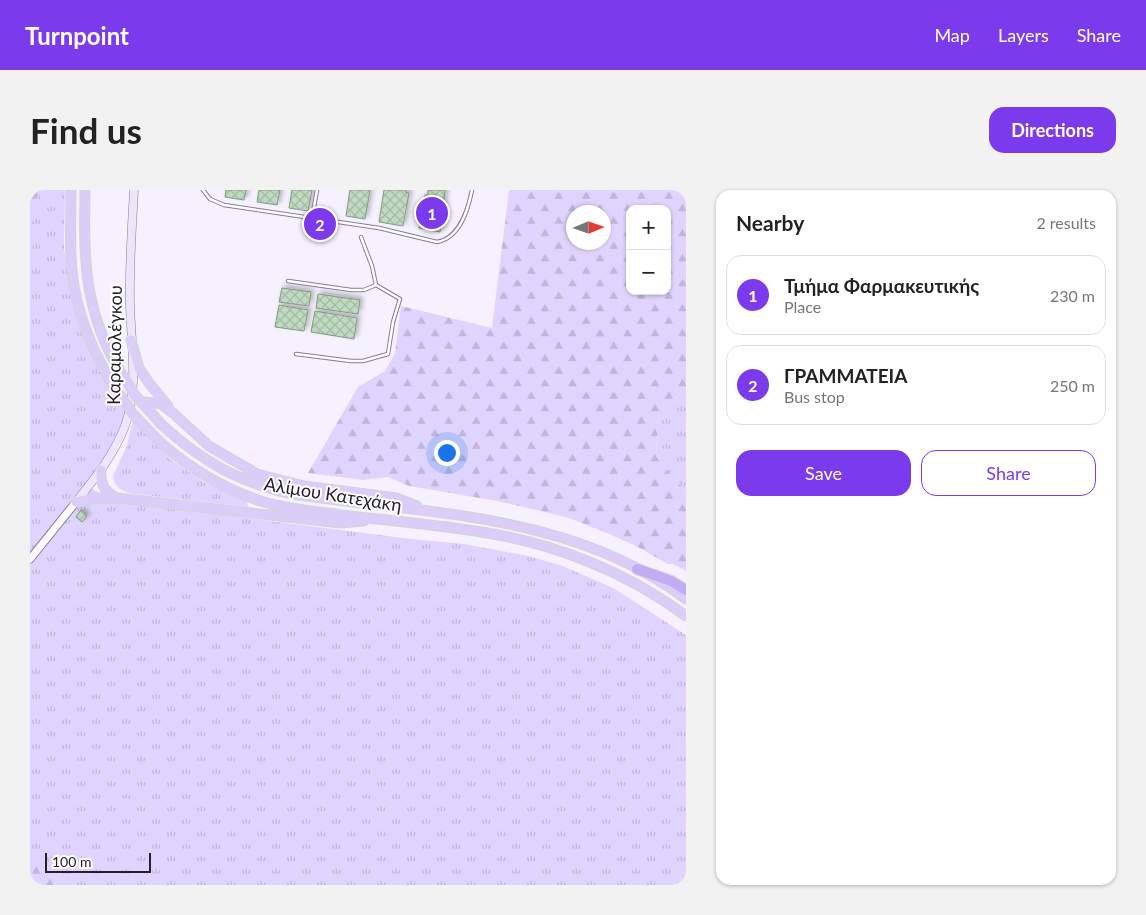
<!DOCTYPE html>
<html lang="en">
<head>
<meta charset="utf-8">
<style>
	:root { --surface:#fff; --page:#f2f2f2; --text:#222; --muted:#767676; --line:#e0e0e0; --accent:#7c3aed }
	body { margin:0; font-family:Lato,sans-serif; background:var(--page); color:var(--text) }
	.controls { position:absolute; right:15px; top:15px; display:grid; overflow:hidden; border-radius:10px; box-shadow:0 1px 4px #0004 }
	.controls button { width:45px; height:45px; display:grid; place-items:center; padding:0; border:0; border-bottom:1px solid var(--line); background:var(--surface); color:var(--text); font:25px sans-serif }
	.compass { position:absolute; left:536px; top:15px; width:45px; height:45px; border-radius:50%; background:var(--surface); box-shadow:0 1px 4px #0004; rotate:88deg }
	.scale { position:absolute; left:15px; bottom:12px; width:106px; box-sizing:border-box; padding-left:5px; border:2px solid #24212d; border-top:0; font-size:14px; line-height:18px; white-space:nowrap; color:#24212d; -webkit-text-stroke:4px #fff; paint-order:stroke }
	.you { position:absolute; left:416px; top:262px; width:18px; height:18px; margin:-12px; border:4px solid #fff; border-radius:50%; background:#1a73e8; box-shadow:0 0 0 8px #1a73e833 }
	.badge { display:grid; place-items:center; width:32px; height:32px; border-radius:50%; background:var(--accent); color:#fff; font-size:16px; font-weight:700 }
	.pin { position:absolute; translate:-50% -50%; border:2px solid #fff; box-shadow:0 1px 5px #0006 }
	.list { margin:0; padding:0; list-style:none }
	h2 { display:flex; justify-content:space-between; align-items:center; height:65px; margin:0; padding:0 20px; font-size:21px }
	h2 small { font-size:16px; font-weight:400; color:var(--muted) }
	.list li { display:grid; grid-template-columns:32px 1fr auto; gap:15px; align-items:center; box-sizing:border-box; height:80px; margin:0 10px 10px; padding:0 10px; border:1px solid var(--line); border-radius:15px }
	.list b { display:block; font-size:19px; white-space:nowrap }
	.list p { margin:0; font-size:16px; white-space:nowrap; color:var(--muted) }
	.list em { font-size:16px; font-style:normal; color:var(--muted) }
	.actions { display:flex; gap:10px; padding:15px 20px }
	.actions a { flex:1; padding:11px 0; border:1px solid var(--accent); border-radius:15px; text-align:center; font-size:18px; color:var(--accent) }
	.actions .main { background:var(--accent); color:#fff }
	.map { position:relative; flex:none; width:656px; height:695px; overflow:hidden; border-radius:15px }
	header { display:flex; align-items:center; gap:30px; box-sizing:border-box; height:70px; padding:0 25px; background:var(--accent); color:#fff }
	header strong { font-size:24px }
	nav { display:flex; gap:28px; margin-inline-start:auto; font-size:18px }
	.intro { display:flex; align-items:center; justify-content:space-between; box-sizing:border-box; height:120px; padding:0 30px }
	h1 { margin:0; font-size:35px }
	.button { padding:12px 22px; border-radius:15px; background:var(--accent); color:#fff; font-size:18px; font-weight:700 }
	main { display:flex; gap:30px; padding:0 30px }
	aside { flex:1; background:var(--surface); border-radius:15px; box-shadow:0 1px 4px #0004 }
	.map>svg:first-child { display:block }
</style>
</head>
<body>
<header>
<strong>Turnpoint</strong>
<nav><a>Map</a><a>Layers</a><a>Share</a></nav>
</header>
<div class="intro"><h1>Find us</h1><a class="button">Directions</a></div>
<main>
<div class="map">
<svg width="656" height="695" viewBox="0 0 656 695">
	<defs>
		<pattern id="grass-tufts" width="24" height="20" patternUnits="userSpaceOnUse" patternTransform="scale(1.25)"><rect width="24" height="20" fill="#dfd4fe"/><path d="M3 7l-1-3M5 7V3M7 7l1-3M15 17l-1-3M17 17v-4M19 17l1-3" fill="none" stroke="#bfb6da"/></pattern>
		<pattern id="forest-firs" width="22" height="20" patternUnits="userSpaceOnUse" patternTransform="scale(1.25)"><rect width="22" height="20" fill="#dfd4fe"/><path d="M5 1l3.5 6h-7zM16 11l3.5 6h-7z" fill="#bfb6da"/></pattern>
		<pattern id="building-cross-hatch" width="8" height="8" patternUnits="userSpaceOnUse" patternTransform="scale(1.25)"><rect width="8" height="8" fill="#bfdac0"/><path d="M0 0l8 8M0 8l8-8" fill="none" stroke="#a4bba5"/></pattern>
		<filter id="shadow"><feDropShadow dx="3" dy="-3" stdDeviation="2.5" flood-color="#0004"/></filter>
	</defs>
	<rect width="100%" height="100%" fill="#f5f1ff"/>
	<path fill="url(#grass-tufts)" d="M 0,0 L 35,0 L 34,59 L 50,130 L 97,220 L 86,250 L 57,296 L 83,311 L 381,349 L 434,354 L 494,365 L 530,375 L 583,398 L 656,445 L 656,695 L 12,695 L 0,671 Z
		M 656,199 L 656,302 L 626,266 L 629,220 Z
		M 103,230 L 140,269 L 174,292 L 217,311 L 218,317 L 105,304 C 94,302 85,299 83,286 L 96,258 Z"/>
	<path fill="url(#forest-firs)" fill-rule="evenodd" d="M 0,0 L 9,0 L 4,18 L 0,136 Z
		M 479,0 L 656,0 L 656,199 L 629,220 L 626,266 L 656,302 L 656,381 L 643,374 L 638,374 L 606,356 L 579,344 L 539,328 L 498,318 L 467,311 L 379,296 L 358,287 L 333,290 L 278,283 L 328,197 L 355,181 L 365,163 L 371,116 L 462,138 ZM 600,19 L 637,19 L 637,101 L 600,101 ZM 574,22 L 574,52 L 544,52 L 544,22 Z
		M 0,661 L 35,695 L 0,695 Z"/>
	<path fill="url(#building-cross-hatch)" stroke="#829b82" filter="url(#shadow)" d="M 196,0 L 216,0 L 214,10 L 195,7 Z
		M 229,0 L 250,0 L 247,15 L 227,12 Z
		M 262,0 L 282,0 L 278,21 L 259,18 Z
		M 320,0 L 340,0 L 335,29 L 316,26 Z
		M 354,0 L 376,0 L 375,2 L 379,3 L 373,36 L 349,32 Z
		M 398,0 L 415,0 L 410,42 L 389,38 L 395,5 L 398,5 Z
		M 252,98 L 281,102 L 279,116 L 249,112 Z
		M 288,104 L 330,110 L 328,124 L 286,118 Z
		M 249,115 L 278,120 L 274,141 L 245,137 Z
		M 285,121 L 327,128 L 324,149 L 281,142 Z
		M 51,320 L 57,326 L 52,332 L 46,327 Z"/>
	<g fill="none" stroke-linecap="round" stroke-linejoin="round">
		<g stroke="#857d9b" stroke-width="4.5">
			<path id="service" d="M 173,0 L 180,9 L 194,15 L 349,38 L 407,52 C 430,48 438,20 442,0
				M 282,28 L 287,0
				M 258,91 L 321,100 L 334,100 L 346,95
				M 266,164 L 321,171 L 333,171 L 358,164 L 363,132 L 370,109 L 346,95 L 342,76 L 331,47"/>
		</g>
		<g stroke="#857d9b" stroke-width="9">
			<path id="tertiary" d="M 0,369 L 46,312"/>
		</g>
		<g stroke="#857d9b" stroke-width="9">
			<path id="secondary" d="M 46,312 C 65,288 84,265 95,236 C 109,198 101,154 100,114 C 99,76 102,38 104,0"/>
		</g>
		<g stroke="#d3d3d5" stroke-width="11">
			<path id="primary" d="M 41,0 C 41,22 40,44 41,66 C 42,110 58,152 80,190
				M 55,0 C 54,63 53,111 83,169
				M 101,150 L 109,178 L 119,193 L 138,216
				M 115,212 L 131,214 L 144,224 L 179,256 L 227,284 L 274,296 L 366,308 L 387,316
				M 132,235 C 173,272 208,292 262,304 C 397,324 542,323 656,409
				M 132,254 C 162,280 196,300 234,312 C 262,320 291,322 320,326 C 364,331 408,335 451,342 C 524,353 597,382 656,426
				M 71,280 C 70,294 74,301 87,308
				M 46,312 L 67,308 L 88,308 L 310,333 L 334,331"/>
		</g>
		<g stroke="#d3d3d5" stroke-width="12">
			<path id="motorway" d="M 607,379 L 641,391 L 656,400"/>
		</g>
		<use href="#service" stroke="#fff" stroke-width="2.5"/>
		<use href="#tertiary" stroke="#fff" stroke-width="7"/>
		<use href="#secondary" stroke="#ece6fb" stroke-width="8"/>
		<use href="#primary" stroke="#dacef8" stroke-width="9"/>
		<use href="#motorway" stroke="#c1adf3" stroke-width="10"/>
		<g stroke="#d3d3d5" stroke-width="11" stroke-linecap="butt">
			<path id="primary-bridge" d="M 83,169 L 105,205 L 132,235
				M 80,190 L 103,224 L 132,254"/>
		</g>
		<use href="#primary-bridge" stroke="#dacef8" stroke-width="9"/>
	</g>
	<g text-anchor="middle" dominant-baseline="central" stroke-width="4" stroke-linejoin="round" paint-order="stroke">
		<g font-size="18" fill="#24212d" stroke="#fff">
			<text transform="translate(84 155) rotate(-89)">Καραμολέγκου</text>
			<text transform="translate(303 304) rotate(9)">Αλίμου Κατεχάκη</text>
		</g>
	</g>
</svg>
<div class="controls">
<button>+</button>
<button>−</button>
</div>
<svg class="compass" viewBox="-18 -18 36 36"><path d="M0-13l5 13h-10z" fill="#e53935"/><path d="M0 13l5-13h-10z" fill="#767676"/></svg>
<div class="scale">100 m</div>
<div class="you"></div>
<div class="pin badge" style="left:402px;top:23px">1</div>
<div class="pin badge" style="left:290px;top:34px">2</div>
</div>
<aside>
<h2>Nearby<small>2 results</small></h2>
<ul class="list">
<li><span class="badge">1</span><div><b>Τμήμα Φαρμακευτικής</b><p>Place</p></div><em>230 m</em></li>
<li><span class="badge">2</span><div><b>ΓΡΑΜΜΑΤΕΙΑ</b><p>Bus stop</p></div><em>250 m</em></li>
</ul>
<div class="actions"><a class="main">Save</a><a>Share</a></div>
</aside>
</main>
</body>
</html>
